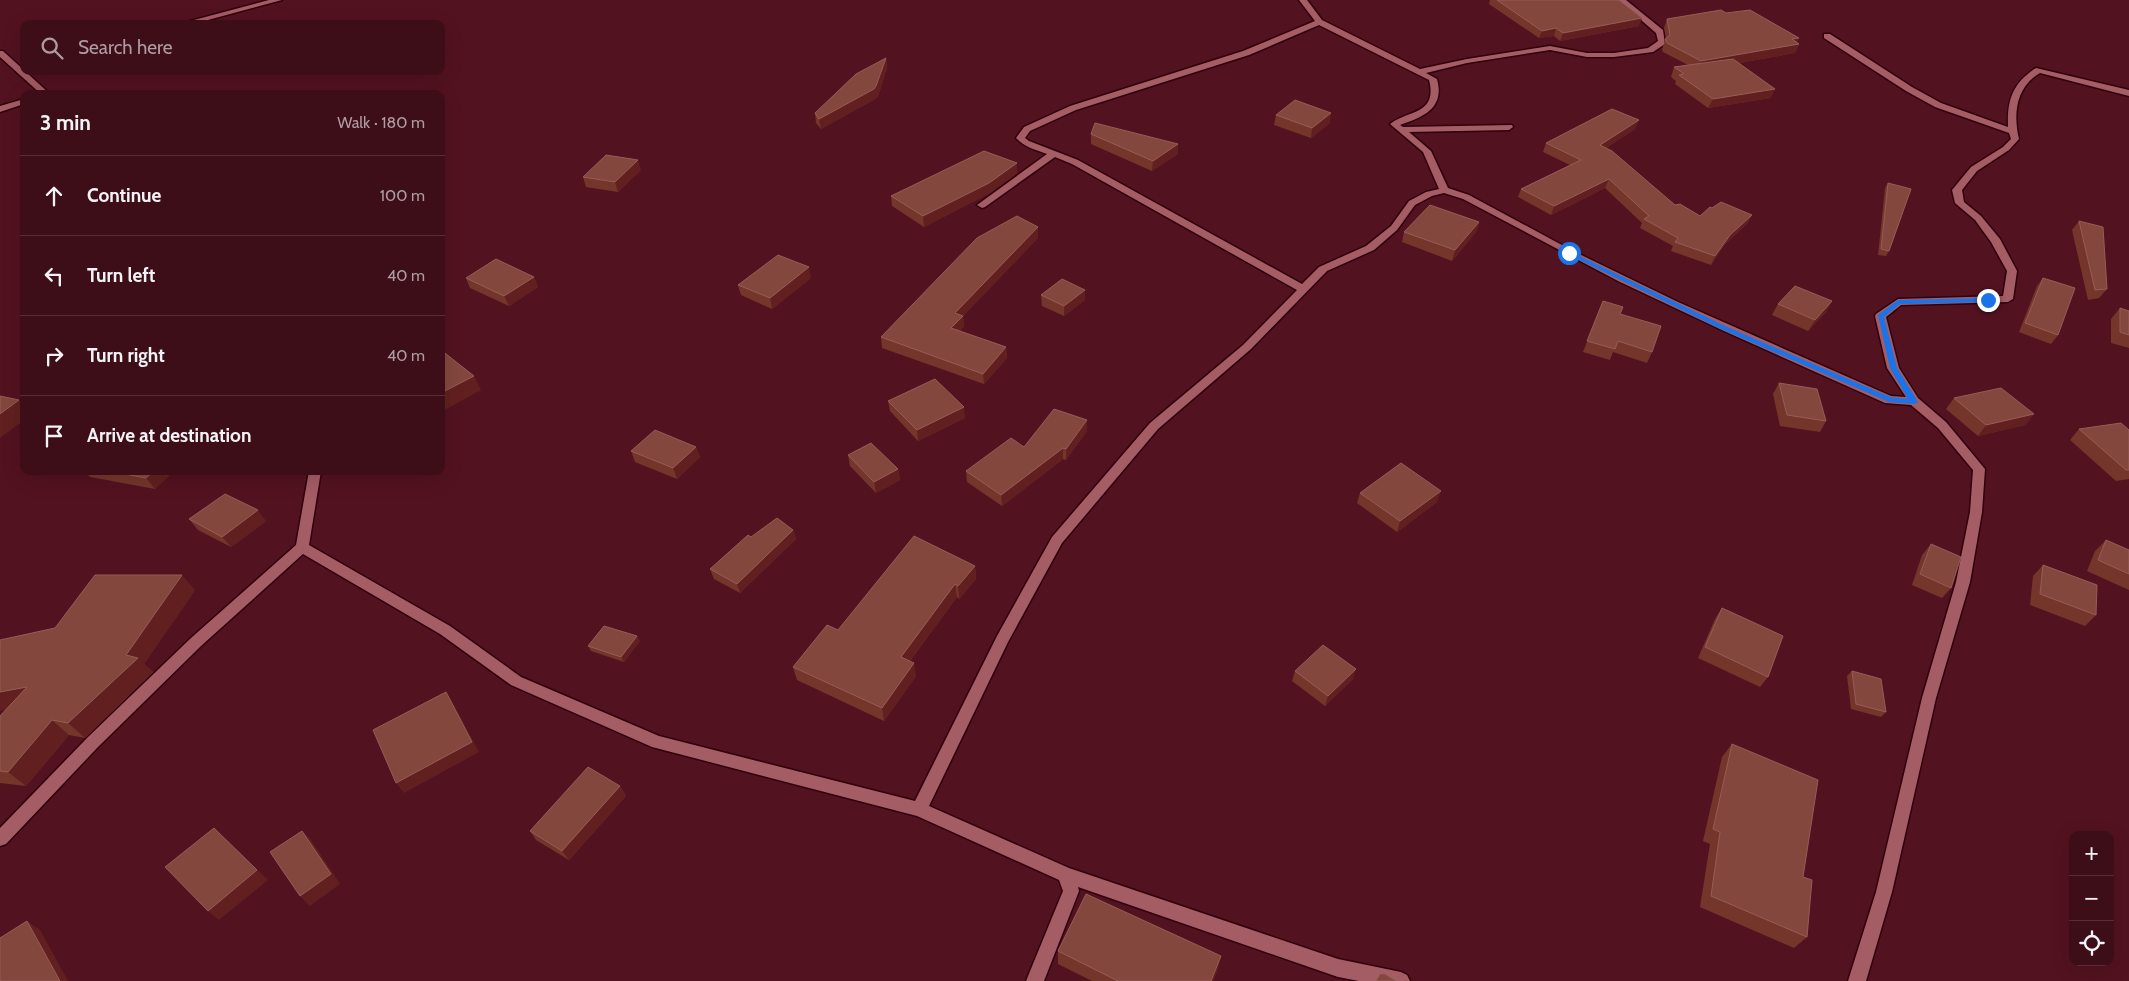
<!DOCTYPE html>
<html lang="en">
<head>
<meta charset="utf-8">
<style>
	:root { --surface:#3e0e18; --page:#451721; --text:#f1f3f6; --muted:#ad9ca2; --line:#572e37 }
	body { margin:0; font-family:Cabin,sans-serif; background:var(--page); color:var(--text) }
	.controls { position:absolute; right:15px; bottom:15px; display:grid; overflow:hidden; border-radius:10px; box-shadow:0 5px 20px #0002 }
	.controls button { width:45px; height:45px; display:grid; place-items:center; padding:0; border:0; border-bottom:1px solid var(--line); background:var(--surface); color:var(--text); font:25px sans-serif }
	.stop { position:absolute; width:15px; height:15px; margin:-11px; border:4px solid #1a73e8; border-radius:50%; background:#fff }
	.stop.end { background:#1a73e8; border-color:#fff; box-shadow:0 1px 5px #0008 }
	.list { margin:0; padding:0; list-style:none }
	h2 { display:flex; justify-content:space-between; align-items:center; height:65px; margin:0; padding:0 20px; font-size:21px }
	h2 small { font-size:16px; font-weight:400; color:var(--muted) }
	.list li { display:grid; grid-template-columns:32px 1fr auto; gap:15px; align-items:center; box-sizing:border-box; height:80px; padding:0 20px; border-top:1px solid var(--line) }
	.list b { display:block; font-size:19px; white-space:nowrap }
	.list em { font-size:16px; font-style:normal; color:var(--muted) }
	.icon { flex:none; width:28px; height:28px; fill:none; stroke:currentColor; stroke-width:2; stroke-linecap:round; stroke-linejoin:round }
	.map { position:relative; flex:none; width:2129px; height:981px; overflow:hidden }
	.search { position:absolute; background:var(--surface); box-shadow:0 5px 20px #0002; left:20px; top:20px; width:425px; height:55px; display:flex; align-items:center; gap:12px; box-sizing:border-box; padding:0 18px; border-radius:10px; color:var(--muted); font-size:19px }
	.panel { position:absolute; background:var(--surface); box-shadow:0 5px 20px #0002; left:20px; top:90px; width:425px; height:385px; border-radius:10px }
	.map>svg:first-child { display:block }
</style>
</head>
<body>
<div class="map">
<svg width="2129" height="981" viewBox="0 0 2129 981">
	<rect width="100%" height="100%" fill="#531220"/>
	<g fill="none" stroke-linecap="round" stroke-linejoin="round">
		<g stroke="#30010c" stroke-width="3">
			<path id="minor" d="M 269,0 L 282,0 L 193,24 L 179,24 Z
				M 1299,0 L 1307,0 L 1322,20 L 1420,69 L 1467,59 L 1550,46 L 1587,53 L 1614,53 L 1648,48 L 1658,41 L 1656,33 L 1618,0 L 1626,0 L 1663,30 L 1665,44 L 1653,52 L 1614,57 L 1587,57 L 1550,50 L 1467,63 L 1426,73 L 1437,79 C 1445,108 1424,117 1400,125 L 1403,127 L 1512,125 L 1513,127 L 1509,130 L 1409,132 L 1431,151 L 1448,188 L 1469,195 L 1573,251 L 1678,302 L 1891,396 L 1906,397 L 1887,368 L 1875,316 L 1876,314 L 1898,299 L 2003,296 L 2007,271 L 1991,242 L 1975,220 L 1955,203 L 1952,190 L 1971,167 L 2003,147 L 2011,139 L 2009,133 L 1935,107 L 1906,91 L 1824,38 L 1824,34 L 1830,34 L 1912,87 L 1941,103 L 2008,127 C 2007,99 2013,83 2036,68 L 2129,90 L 2129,96 L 2040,73 C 2016,87 2013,114 2019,139 L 2009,150 L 1977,171 L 1962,190 L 1964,202 L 1981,216 L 2000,239 L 2017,271 L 2013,299 L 2008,302 L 1901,305 L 1886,317 L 1899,368 L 1918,398 L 1946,422 L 1985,469 L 1982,512 L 1970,582 L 1936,698 L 1892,892 L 1866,981 L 1848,981 L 1876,892 L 1922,698 L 1956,582 L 1970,512 L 1973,470 L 1938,428 L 1911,405 L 1885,403 L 1724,331 L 1618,281 L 1463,199 L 1444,193 L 1432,196 L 1415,205 L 1397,230 L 1374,250 L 1327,271 L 1251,349 L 1158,429 L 1062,543 L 1008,642 L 929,806 L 1069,868 L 1338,959 L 1401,972 L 1407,975 L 1410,981 L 1359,981 L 1338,977 L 1078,887 L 1079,891 L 1044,981 L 1026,981 L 1063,891 L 1059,880 L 917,816 L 652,747 L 511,685 L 440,634 L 303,554 L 201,646 L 98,747 L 6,844 L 0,846 L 0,828 L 88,737 L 191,638 L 296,545 L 309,471 L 321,471 L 309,545 L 450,626 L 521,677 L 659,736 L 915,801 L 997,636 L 1052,537 L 1150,423 L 1243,345 L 1297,290 L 1072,164 L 1055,157 L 985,207 L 982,208 L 977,205 L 1047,154 C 1036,150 1024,147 1016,138 L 1024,127 L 1070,106 L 1243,51 L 1315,21 ZM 1319,25 L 1429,80 C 1438,115 1407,110 1390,124 L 1423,152 L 1439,189 L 1426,192 L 1409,201 L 1391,226 L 1366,246 L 1319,267 L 1302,284 L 1078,160 L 1029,141 L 1025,138 L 1030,131 L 1076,110 L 1249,55 Z
				M 0,51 L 3,51 L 50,94 L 41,94 L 0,57 Z
				M 24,99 L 24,104 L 0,112 L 0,106 Z"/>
		</g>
		<use href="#minor" fill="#a45c65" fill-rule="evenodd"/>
	</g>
	<path fill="#74362b" d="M 1490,0 L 1619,0 L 1639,26 L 1560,41 L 1554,36 L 1539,38 L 1489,4 Z
		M 1726,13 L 1799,38 L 1797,42 L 1799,44 L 1795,53 L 1739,63 L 1771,98 L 1708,108 L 1675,84 L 1676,81 L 1671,77 L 1674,67 L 1688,65 L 1663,52 L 1662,49 L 1666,39 L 1664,28 L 1667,19 Z
		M 886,58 L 887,68 L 878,96 L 875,99 L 821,129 L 816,123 L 815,113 Z
		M 1276,115 L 1330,123 L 1311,138 L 1274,125 Z
		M 1635,129 L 1606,148 L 1675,205 L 1700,216 L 1712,208 L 1752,215 L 1747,224 L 1725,244 L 1711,265 L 1671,251 L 1673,246 L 1640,228 L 1642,223 L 1605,188 L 1551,215 L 1518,197 L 1521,189 L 1570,165 L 1543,152 L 1546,143 Z
		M 1091,134 L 1178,144 L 1178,154 L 1152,171 L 1091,144 Z
		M 1017,163 L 1017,173 L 990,193 L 924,227 L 892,206 L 891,196 Z
		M 641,170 L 618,192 L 586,187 L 583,177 Z
		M 1888,183 L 1889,251 L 1886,256 L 1878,255 L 1885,188 Z
		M 2079,221 L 2107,289 L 2099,298 L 2088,300 L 2072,230 Z
		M 1479,222 L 1476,232 L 1452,261 L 1402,242 L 1404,232 Z
		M 1038,238 L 963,316 L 964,326 L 960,331 L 1006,347 L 1007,358 L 984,384 L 882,348 L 881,337 Z
		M 534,277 L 538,287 L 509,306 L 470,288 L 466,278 Z
		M 811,278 L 772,309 L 741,295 L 738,285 Z
		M 2043,278 L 2058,335 L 2051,344 L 2019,332 L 2037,286 Z
		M 1041,295 L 1085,300 L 1064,316 L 1042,306 Z
		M 1603,301 L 1620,314 L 1652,352 L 1647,363 L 1613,352 L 1610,360 L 1583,352 Z
		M 1832,301 L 1826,312 L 1808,331 L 1772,315 L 1778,304 Z
		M 2120,308 L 2129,311 L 2129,348 L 2111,343 L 2111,319 Z
		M 1779,383 L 1826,421 L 1820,432 L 1780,426 L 1773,394 Z
		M 1954,398 L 2034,414 L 2025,425 L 1978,436 L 1946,409 Z
		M 888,401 L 965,418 L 918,441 L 890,411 Z
		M 2079,429 L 2129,430 L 2129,479 L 2116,481 L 2070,440 Z
		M 1087,431 L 1066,460 L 1063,459 L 1002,506 L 967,482 L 966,471 L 1024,447 Z
		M 696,447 L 700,457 L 677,479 L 635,462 L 631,451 Z
		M 848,455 L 898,469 L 900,480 L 876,493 L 850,466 Z
		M 85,471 L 174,471 L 155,489 L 90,477 Z
		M 1360,493 L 1437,502 L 1397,532 L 1357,503 Z
		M 189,519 L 266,521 L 231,547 L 198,530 Z
		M 793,530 L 796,539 L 740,593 L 714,579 L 710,569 L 751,537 Z
		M 2106,540 L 2129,550 L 2129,590 L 2087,571 L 2095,551 Z
		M 1931,544 L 1951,588 L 1942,598 L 1912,585 L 1922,555 Z
		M 2043,565 L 2096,615 L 2085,626 L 2030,605 L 2033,576 Z
		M 975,566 L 976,579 L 959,599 L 957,597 L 910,661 L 916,676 L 884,721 L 797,680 L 793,667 L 838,630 Z
		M 195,590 L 144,664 L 153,672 L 85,738 L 69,735 L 26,786 L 0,783 L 0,716 L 6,709 L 1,640 L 55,628 Z
		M 1722,608 L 1768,677 L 1760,687 L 1698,658 L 1715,619 Z
		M 640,641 L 624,662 L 591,651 L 588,646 Z
		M 1295,671 L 1353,679 L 1325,706 L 1292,681 Z
		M 1852,671 L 1886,712 L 1881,717 L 1851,709 L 1847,676 Z
		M 1732,744 L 1803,877 L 1807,937 L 1794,948 L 1700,907 L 1710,844 L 1703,841 L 1722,757 Z
		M 620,786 L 626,796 L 569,860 L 536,840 L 530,831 Z
		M 1058,951 L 1218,969 L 1213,981 L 1092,981 L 1058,964 Z"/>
	<path fill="#61201f" d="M 1642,18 L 1639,26 L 1560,41 L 1563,33 Z
		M 1556,28 L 1554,36 L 1539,38 L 1542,31 Z
		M 1799,38 L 1796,44 L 1799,44 L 1795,53 L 1698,70 L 1701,61 Z
		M 886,58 L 887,68 L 878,96 L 875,99 L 821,129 L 819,119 Z
		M 1775,89 L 1771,98 L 1708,108 L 1713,99 Z
		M 1331,113 L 1330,123 L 1311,138 L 1312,128 Z
		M 1639,120 L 1635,129 L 1597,154 L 1600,145 Z
		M 1178,144 L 1178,154 L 1152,171 L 1153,161 Z
		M 638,160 L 641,170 L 618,192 L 615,182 Z
		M 1017,163 L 1017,173 L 990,193 L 924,227 L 923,216 Z
		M 1609,179 L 1605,188 L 1551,215 L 1554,206 Z
		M 1752,215 L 1747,224 L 1725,244 L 1711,265 L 1715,256 L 1730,235 Z
		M 1479,222 L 1476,232 L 1452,261 L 1455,250 Z
		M 1038,227 L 1038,238 L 963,316 L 964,326 L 952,339 L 951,328 L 955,313 Z
		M 809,267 L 811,278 L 772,309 L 770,298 Z
		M 534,277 L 538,287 L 509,306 L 504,296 Z
		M 1085,290 L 1085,300 L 1064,316 L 1064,306 Z
		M 1832,301 L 1826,312 L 1808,331 L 1815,320 Z
		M 1006,347 L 1007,358 L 984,384 L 983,374 Z
		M 474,376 L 481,390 L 441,412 L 441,393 Z
		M 19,400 L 24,407 L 24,420 L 0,438 L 0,414 Z
		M 964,407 L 965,418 L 918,441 L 917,430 Z
		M 2034,414 L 2025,425 L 1978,436 L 1986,425 Z
		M 1087,420 L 1087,431 L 1066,460 L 1066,449 Z
		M 696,447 L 700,457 L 677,479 L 673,468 Z
		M 1063,448 L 1063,459 L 1002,506 L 1001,495 Z
		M 898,469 L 900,480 L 876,493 L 874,482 Z
		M 154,471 L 174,471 L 155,489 L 146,478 Z
		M 1441,491 L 1437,502 L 1397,532 L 1400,521 Z
		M 258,510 L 266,521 L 231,547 L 222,537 Z
		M 793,530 L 796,539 L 740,593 L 737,584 Z
		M 975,566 L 976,579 L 959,599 L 958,586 Z
		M 182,575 L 195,590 L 144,664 L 153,672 L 85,738 L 68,723 L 126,655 Z
		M 955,584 L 957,597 L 903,670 L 901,657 Z
		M 637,636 L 640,641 L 624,662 L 621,657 Z
		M 914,663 L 916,676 L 884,721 L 882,708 Z
		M 1356,669 L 1353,679 L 1325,706 L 1328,696 Z
		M 27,687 L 43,701 L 0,711 L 0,692 Z
		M 446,692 L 453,703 L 479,752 L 404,793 L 396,783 Z
		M 52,720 L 69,735 L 26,786 L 8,772 Z
		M 620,786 L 626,796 L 569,860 L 562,851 Z
		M 214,828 L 268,880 L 219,920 L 208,911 Z
		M 302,831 L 311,840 L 340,884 L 310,906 L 300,896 Z
		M 27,921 L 40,930 L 68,981 L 60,981 Z
		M 1221,956 L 1218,969 L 1213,981 L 1211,981 Z"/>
	<path fill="#83473e" stroke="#965d56" d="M 1497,0 L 1619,0 L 1642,18 L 1563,33 L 1556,28 L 1542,31 Z
		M 1721,10 L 1726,13 L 1750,10 L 1799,38 L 1792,39 L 1799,44 L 1701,61 L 1667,43 L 1665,39 L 1670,35 L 1667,19 Z
		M 886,58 L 876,86 L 874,89 L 819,119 L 815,113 L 856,74 Z
		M 1733,59 L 1775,89 L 1713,99 L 1679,75 L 1684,74 L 1674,67 Z
		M 1295,100 L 1331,113 L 1312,128 L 1276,115 Z
		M 1612,109 L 1639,120 L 1600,145 L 1612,151 L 1675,205 L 1680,204 L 1700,216 L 1710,207 L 1712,208 L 1721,202 L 1752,215 L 1730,235 L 1715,256 L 1675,242 L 1678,238 L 1644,219 L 1649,216 L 1609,179 L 1554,206 L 1521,189 L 1581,160 L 1546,143 Z
		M 1095,123 L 1178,144 L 1153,161 L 1091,134 Z
		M 984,151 L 1017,163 L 989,183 L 923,216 L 891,196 Z
		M 606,155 L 638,160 L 615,182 L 583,177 Z
		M 1888,183 L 1911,189 L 1889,251 L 1881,249 Z
		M 1430,205 L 1479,222 L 1455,250 L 1404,232 Z
		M 1017,216 L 1038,227 L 955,313 L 963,316 L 951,328 L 1006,347 L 983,374 L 881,337 L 977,238 Z
		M 2079,221 L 2103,227 L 2107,289 L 2095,290 Z
		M 778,255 L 809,267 L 770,298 L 738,285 Z
		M 496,259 L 534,277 L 504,296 L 466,278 Z
		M 2043,278 L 2075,288 L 2058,335 L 2025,323 Z
		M 1062,279 L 1085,290 L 1064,306 L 1041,295 Z
		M 1795,286 L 1832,301 L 1815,320 L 1778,304 Z
		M 1603,301 L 1623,307 L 1620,314 L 1661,326 L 1652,352 L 1618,341 L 1615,349 L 1587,341 Z
		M 2120,308 L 2129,311 L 2129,335 L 2120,332 Z
		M 441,350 L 474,376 L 441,393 Z
		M 935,379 L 964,407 L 917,430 L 888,401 Z
		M 1779,383 L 1817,389 L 1826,421 L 1787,415 Z
		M 2001,388 L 2034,414 L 1986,425 L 1954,398 Z
		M 0,396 L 19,400 L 0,414 Z
		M 1054,409 L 1087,420 L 1066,449 L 1063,448 L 1001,495 L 966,471 L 1011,438 L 1024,447 Z
		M 2121,423 L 2129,430 L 2129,470 L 2126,470 L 2079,429 Z
		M 655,430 L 696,447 L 673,468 L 631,451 Z
		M 871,443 L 898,469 L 874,482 L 848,455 Z
		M 1401,463 L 1441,491 L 1400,521 L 1360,493 Z
		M 109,471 L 154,471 L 146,478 Z
		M 225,494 L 258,510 L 222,537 L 189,519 Z
		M 777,518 L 793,530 L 737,584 L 710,569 L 748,535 L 751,537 Z
		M 914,536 L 975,566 L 958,586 L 955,584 L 901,657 L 914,663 L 882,708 L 793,667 L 827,625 L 838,630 Z
		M 2106,540 L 2129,550 L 2129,574 L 2098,560 Z
		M 1931,544 L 1961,557 L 1951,588 L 1920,574 Z
		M 2043,565 L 2097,585 L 2096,615 L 2040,594 Z
		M 95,575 L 182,575 L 126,655 L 138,658 L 68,723 L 52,720 L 8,772 L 0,771 L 0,716 L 27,687 L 0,692 L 0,640 L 55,628 Z
		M 1722,608 L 1783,636 L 1768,677 L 1705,647 Z
		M 604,626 L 637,636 L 621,657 L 588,646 Z
		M 1323,645 L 1356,669 L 1328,696 L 1295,671 Z
		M 1852,671 L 1881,679 L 1886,712 L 1856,704 Z
		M 446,692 L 472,742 L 396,783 L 373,730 Z
		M 1732,744 L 1818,780 L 1803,877 L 1812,880 L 1807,937 L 1711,896 L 1720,832 L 1713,829 Z
		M 588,767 L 620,786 L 562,851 L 530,831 Z
		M 214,828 L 257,870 L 208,911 L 165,867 Z
		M 302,831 L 331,874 L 300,896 L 270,852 Z
		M 1086,894 L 1221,956 L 1211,981 L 1118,981 L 1058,951 Z
		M 27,921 L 60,981 L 0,981 L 0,938 Z
		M 1380,974 L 1385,974 L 1396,981 L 1376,981 Z"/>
	<path fill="#1a73e8" d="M 1569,251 L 1725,326 L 1890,397 L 1908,399 L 1890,368 L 1878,315 L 1898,300 L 1988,298 L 1991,300 L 1988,302 L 1900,304 L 1884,317 L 1897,368 L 1918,402 L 1914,404 L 1889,402 L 1721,329 L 1567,254 L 1566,253 Z"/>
</svg>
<div class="controls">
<button>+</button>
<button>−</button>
<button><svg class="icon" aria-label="locate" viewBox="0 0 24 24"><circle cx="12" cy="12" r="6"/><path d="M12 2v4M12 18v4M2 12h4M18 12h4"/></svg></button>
</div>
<div class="stop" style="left:1569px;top:253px"></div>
<div class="stop end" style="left:1988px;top:300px"></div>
<div class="search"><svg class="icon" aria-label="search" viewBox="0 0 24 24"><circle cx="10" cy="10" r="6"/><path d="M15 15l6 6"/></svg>Search here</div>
<section class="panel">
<h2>3 min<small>Walk · 180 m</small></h2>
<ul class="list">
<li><svg class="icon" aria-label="ahead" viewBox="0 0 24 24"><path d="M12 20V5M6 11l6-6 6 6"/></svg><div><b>Continue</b></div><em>100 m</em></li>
<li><svg class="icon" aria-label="left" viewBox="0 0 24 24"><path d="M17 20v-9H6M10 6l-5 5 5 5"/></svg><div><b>Turn left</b></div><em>40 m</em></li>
<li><svg class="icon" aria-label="right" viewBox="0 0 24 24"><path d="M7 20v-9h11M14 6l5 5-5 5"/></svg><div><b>Turn right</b></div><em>40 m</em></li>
<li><svg class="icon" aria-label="arrive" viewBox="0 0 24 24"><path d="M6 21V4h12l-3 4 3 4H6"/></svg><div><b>Arrive at destination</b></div></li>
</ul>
</section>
</div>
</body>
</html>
